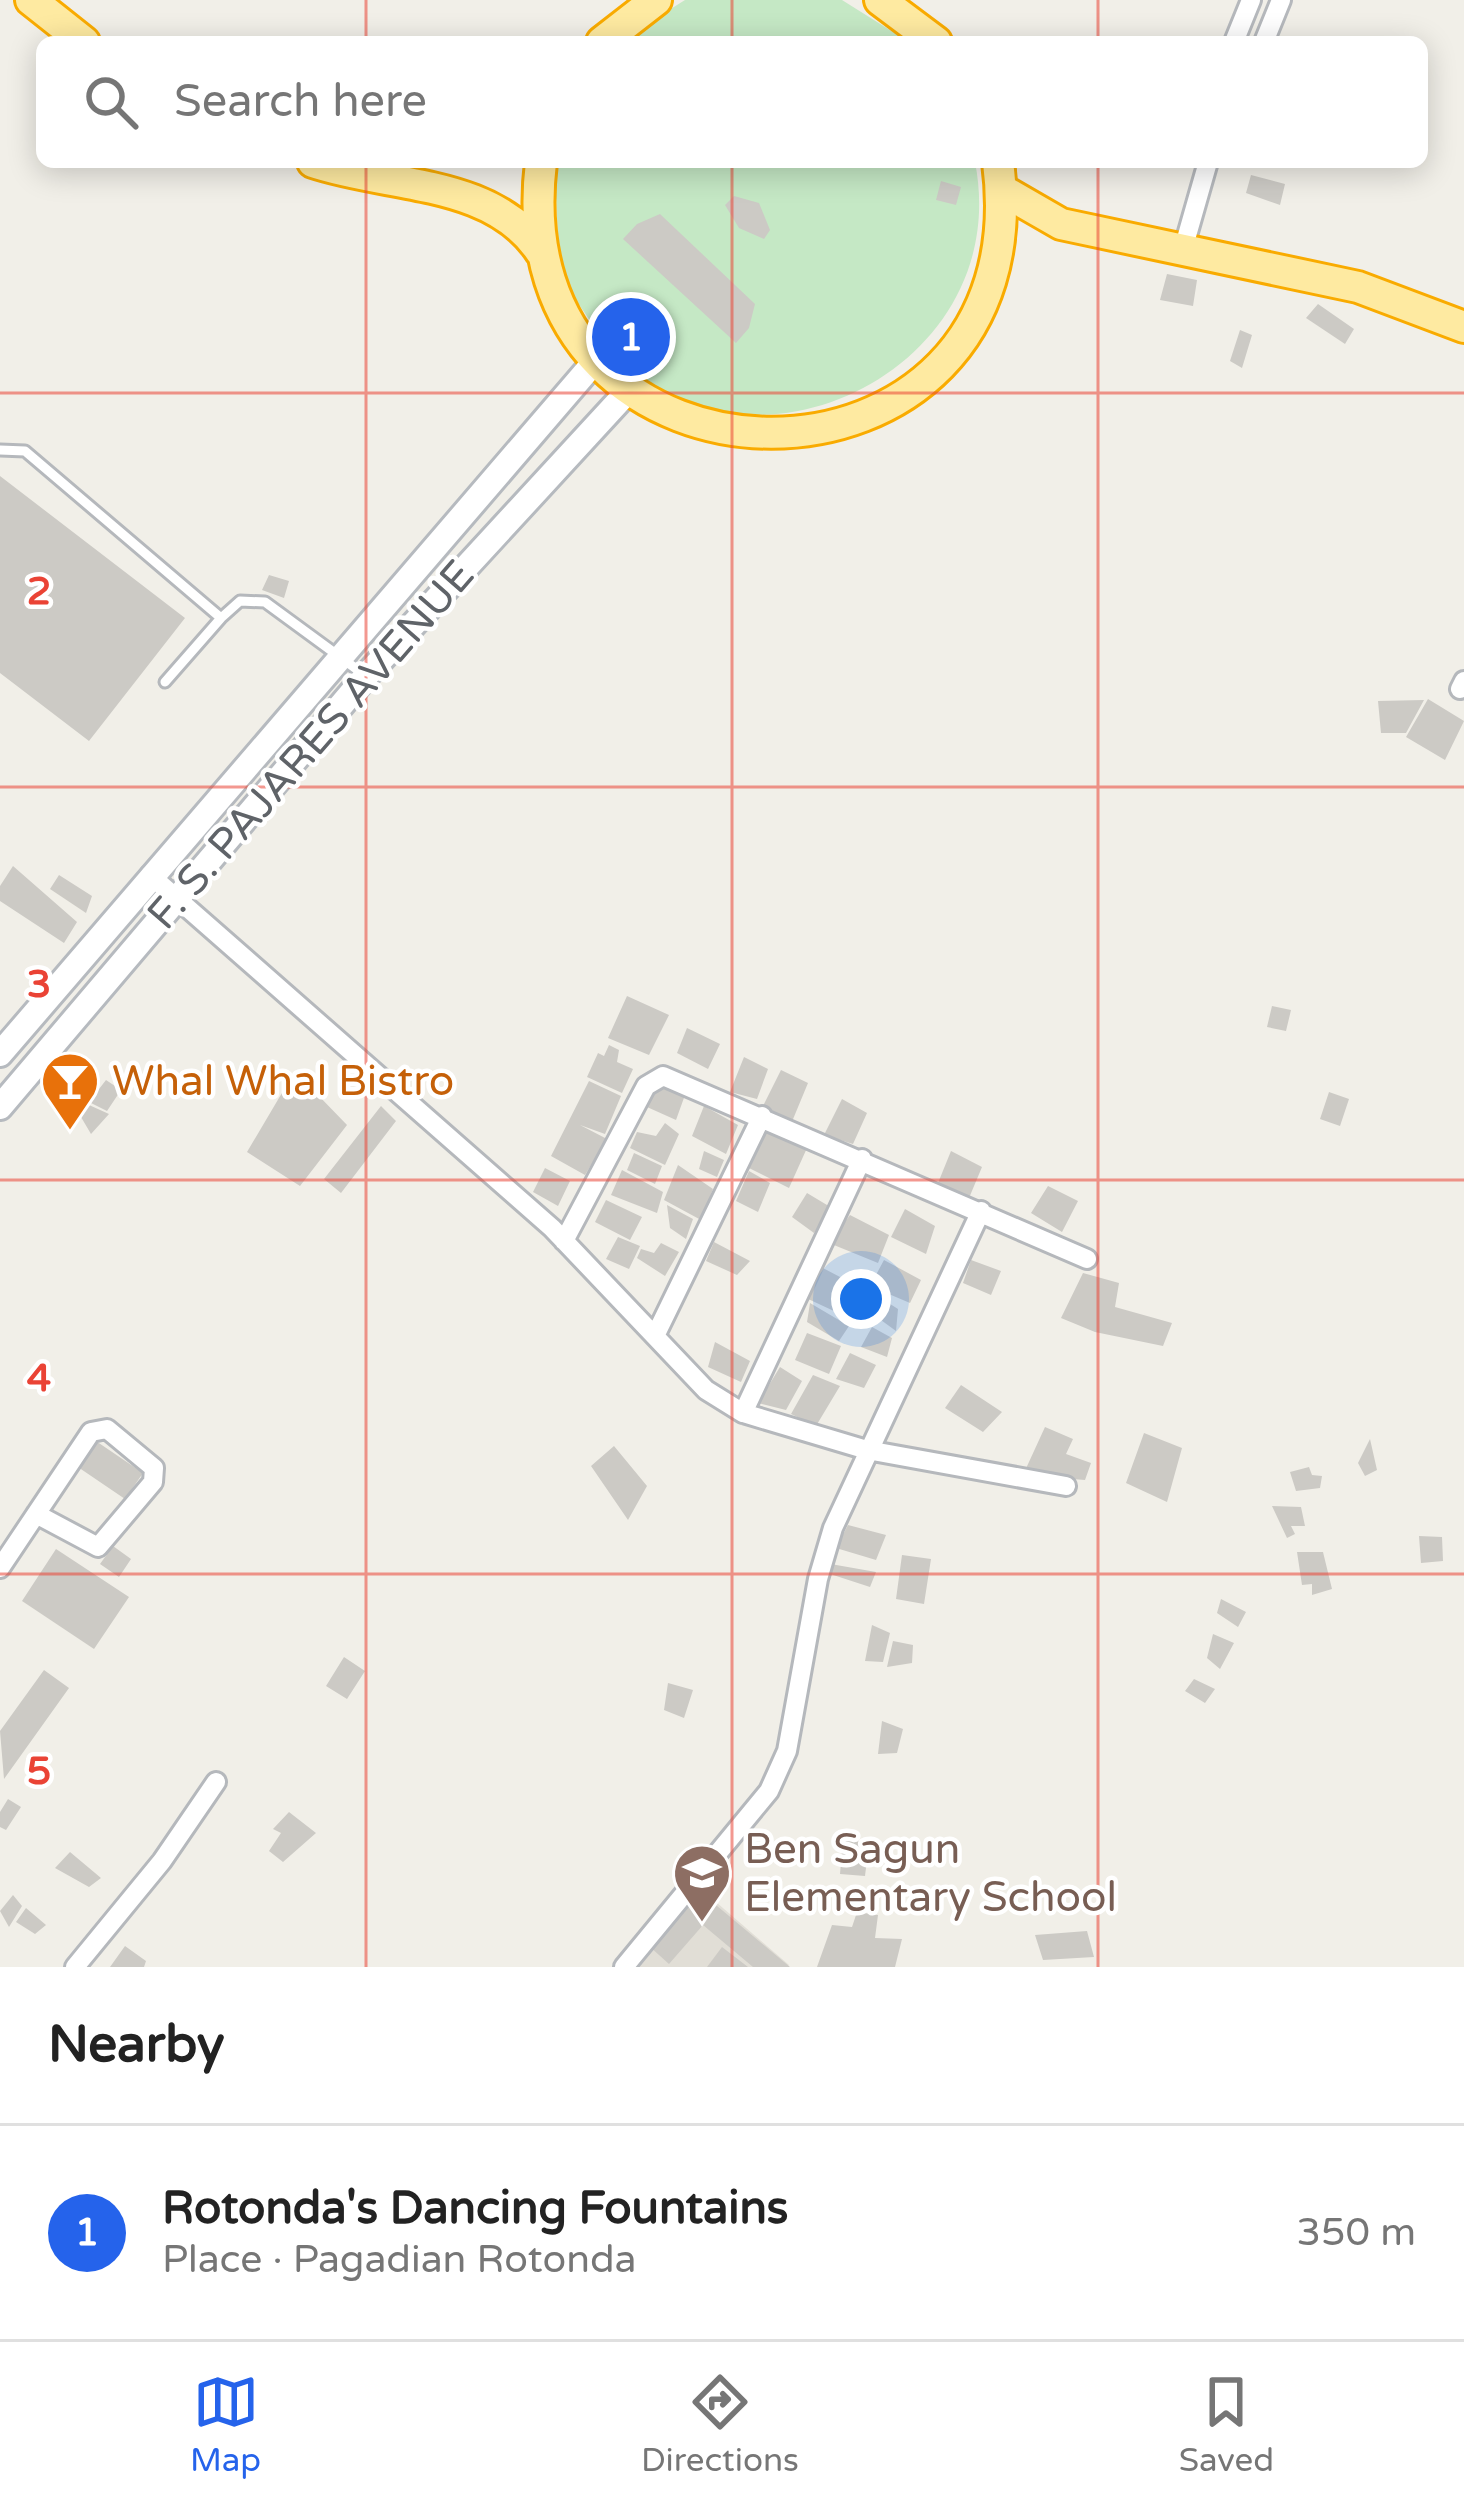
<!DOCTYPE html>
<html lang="en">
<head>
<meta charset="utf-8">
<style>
	:root { --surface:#fff; --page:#f6f6f6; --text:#222; --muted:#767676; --line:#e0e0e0; --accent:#2563eb }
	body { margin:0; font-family:"Varela Round",sans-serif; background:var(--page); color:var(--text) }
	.you { position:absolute; left:861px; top:1299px; width:42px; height:42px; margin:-30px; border:9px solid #fff; border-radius:50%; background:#1a73e8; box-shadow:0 0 0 18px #1a73e833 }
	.badge { display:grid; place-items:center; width:78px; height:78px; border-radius:50%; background:var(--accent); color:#fff; font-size:39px; font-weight:700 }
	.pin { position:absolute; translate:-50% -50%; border:6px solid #fff; box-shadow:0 3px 12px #0006 }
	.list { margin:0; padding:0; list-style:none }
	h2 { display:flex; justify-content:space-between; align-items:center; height:156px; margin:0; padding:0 48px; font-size:51px }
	h2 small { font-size:39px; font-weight:400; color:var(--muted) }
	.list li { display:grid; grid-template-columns:78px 1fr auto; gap:36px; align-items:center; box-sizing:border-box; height:216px; padding:0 48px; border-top:3px solid var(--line) }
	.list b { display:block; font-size:45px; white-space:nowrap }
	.list p { margin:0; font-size:39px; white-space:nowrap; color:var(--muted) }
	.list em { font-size:39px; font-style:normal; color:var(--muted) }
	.icon { flex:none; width:66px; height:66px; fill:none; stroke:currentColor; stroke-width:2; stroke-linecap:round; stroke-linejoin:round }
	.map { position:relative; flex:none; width:1464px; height:1967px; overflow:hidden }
	.search { position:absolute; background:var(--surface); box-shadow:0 6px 30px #0003; left:36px; right:36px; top:36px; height:132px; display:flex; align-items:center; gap:30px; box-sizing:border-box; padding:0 42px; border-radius:18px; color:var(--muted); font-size:45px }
	.sheet { height:372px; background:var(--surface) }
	nav { display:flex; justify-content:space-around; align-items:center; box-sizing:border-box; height:168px; border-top:3px solid var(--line); background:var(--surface); font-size:33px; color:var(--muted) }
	nav a { display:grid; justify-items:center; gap:6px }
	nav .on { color:var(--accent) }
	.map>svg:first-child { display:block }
</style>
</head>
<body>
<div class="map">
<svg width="1464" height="1967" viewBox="0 0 1464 1967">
	<rect width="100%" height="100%" fill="#f1efe8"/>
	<path fill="#e1ded6" d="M 694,1883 L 789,1965 L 787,1967 L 627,1967 Z"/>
	<path fill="#c5e8c5" d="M 685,0 L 842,0 L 909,42 L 618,42 Z
		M 554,162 L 975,162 C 1018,380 719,512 594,327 C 583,309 568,292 563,271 C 556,237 557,197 554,162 Z"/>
	<path fill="#cccac5" d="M 1251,175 L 1285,184 L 1280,205 L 1246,193 Z
		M 941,181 L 961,187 L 956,205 L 936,200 Z
		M 734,196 L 759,203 L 770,230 L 764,239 L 739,228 L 725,205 Z
		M 660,214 L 755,304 L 749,328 L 736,343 L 623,239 L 637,224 Z
		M 1167,274 L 1197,280 L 1193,306 L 1160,300 Z
		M 1318,304 L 1354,329 L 1345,344 L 1306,318 Z
		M 1240,330 L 1252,335 L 1242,368 L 1230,361 Z
		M 0,476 L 185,618 L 89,741 L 0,673 Z
		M 269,575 L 289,581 L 284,598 L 262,590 Z
		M 1428,699 L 1464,721 L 1445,760 L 1406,737 Z
		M 1424,700 L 1406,733 L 1381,733 L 1378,701 Z
		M 13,866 L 77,922 L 64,943 L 0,901 L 0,886 Z
		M 59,875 L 92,896 L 86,913 L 50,889 Z
		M 627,996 L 669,1015 L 649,1055 L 608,1038 Z
		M 1272,1006 L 1291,1010 L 1286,1031 L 1267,1027 Z
		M 687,1028 L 720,1044 L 708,1069 L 677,1053 Z
		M 609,1045 L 619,1050 L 617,1062 L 633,1069 L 622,1093 L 587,1077 L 598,1053 L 604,1056 Z
		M 744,1057 L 768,1069 L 757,1099 L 730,1092 Z
		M 781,1070 L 808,1083 L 791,1124 L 760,1112 Z
		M 106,1080 L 121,1090 L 107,1111 L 89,1102 Z
		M 289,1081 L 317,1094 L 347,1125 L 300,1186 L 247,1152 Z
		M 589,1081 L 621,1096 L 605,1134 L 580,1125 L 607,1139 L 585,1175 L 551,1156 Z
		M 656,1083 L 685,1095 L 676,1120 L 647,1107 Z
		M 1329,1092 L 1349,1099 L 1340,1126 L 1320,1119 Z
		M 842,1099 L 867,1113 L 853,1144 L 824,1135 Z
		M 89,1105 L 109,1114 L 91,1134 L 81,1117 Z
		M 381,1106 L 396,1121 L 341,1193 L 324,1179 Z
		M 704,1106 L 738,1125 L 726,1154 L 692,1136 Z
		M 665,1123 L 679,1134 L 665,1165 L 630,1148 L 637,1132 L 656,1136 Z
		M 767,1128 L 807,1148 L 789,1188 L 749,1168 Z
		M 704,1151 L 724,1160 L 717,1177 L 699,1169 Z
		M 951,1151 L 982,1167 L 969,1198 L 938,1183 Z
		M 634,1153 L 662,1166 L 655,1184 L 627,1170 Z
		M 678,1165 L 713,1189 L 701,1220 L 664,1200 Z
		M 545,1168 L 570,1181 L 558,1206 L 533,1192 Z
		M 622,1170 L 663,1192 L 657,1213 L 611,1195 Z
		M 749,1171 L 770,1183 L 758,1212 L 736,1201 Z
		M 1048,1186 L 1078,1201 L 1062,1232 L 1031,1213 Z
		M 807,1193 L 832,1208 L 814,1233 L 792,1217 Z
		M 606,1200 L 642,1217 L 630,1240 L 595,1222 Z
		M 667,1205 L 693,1219 L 686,1239 L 670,1228 Z
		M 905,1209 L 935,1226 L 926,1254 L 891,1237 Z
		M 850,1215 L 889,1235 L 878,1263 L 829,1243 Z
		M 618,1237 L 640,1246 L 629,1269 L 606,1259 Z
		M 714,1242 L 750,1261 L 737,1275 L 706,1261 Z
		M 661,1243 L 679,1252 L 665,1276 L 637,1258 L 641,1249 L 654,1253 Z
		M 884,1260 L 921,1280 L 910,1303 L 870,1286 Z
		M 971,1260 L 1001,1271 L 991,1295 L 963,1283 Z
		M 821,1267 L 861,1288 L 851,1319 L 806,1298 Z
		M 1083,1273 L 1119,1283 L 1115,1307 L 1172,1323 L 1163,1346 L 1095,1332 L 1061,1318 Z
		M 876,1295 L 898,1309 L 896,1331 L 874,1315 Z
		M 810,1303 L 849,1326 L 839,1341 L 807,1322 Z
		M 872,1327 L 892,1338 L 887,1357 L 861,1347 Z
		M 807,1333 L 841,1346 L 829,1374 L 795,1360 Z
		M 715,1342 L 750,1361 L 741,1382 L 708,1367 Z
		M 850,1353 L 876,1365 L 864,1388 L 836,1379 Z
		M 780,1367 L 802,1381 L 786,1410 L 758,1403 Z
		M 813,1375 L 840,1386 L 816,1426 L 791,1414 Z
		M 961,1385 L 1002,1412 L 983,1432 L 945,1408 Z
		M 1045,1427 L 1073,1439 L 1066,1454 L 1091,1463 L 1085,1480 L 1023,1475 Z
		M 1144,1433 L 1182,1448 L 1167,1502 L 1126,1483 Z
		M 90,1437 L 143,1473 L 125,1499 L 72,1463 Z
		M 1370,1439 L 1377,1470 L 1365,1476 L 1358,1463 Z
		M 614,1446 L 647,1486 L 628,1520 L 591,1466 Z
		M 1309,1467 L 1312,1475 L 1322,1476 L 1320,1488 L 1296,1491 L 1290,1472 Z
		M 1272,1506 L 1301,1507 L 1305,1526 L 1291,1526 L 1295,1534 L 1287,1538 Z
		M 848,1525 L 886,1535 L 876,1560 L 836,1548 Z
		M 1419,1536 L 1442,1537 L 1443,1561 L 1421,1563 Z
		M 113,1546 L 131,1559 L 119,1577 L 100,1564 Z
		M 56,1549 L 129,1597 L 94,1649 L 22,1601 Z
		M 1297,1552 L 1323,1552 L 1332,1589 L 1312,1595 L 1312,1584 L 1302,1585 Z
		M 902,1555 L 931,1559 L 924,1604 L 896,1599 Z
		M 825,1563 L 876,1572 L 870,1587 L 824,1572 Z
		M 1221,1599 L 1246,1612 L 1238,1627 L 1217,1613 Z
		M 872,1625 L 890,1633 L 883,1662 L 865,1661 Z
		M 1213,1634 L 1234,1643 L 1220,1669 L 1207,1658 Z
		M 893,1641 L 913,1645 L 912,1663 L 887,1667 Z
		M 344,1657 L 365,1671 L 347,1699 L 326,1686 Z
		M 44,1670 L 69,1688 L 4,1779 L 0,1731 Z
		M 1194,1679 L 1215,1689 L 1205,1703 L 1185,1691 Z
		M 668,1683 L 693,1690 L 684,1718 L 664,1710 Z
		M 882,1721 L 903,1729 L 897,1753 L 878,1754 Z
		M 8,1799 L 21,1807 L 6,1830 L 0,1827 L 0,1812 Z
		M 289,1812 L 316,1833 L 283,1862 L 269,1851 L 281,1833 L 273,1829 Z
		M 843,1837 L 869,1843 L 865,1876 L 840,1874 Z
		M 70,1852 L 101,1878 L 89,1887 L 55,1868 Z
		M 698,1890 L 790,1967 L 753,1967 L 703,1925 L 669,1964 L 649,1946 Z
		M 13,1895 L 22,1906 L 9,1927 L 0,1911 Z
		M 26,1908 L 46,1925 L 35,1934 L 16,1922 Z
		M 857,1912 L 878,1915 L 875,1938 L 902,1939 L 895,1967 L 817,1967 L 832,1925 L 852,1927 Z
		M 1087,1931 L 1094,1957 L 1043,1960 L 1035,1935 Z
		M 125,1946 L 146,1961 L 144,1967 L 110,1967 Z
		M 722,1947 L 748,1967 L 707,1967 Z"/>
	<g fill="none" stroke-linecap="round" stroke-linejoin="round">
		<g stroke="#b5b8bc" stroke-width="15">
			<path id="service" d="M 0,450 L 25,451 L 221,618 L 165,682
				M 221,618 L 240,601 L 265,602 L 366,676"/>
		</g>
		<g stroke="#b5b8bc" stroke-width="24">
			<path id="minor" d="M 1234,42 L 1251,0
				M 1264,42 L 1281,0
				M 1184,246 L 1208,162
				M 1460,689 L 1464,681
				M 150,875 L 552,1228 L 706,1390 L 743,1413 L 867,1450 L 1066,1486
				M 564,1241 L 646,1086 L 663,1076 L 1087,1259
				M 655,1336 L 762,1116
				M 743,1413 L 862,1159
				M 0,1568 L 91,1432 L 107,1429 L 154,1468 L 153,1482 L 98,1547 L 36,1514
				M 75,1967 L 162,1861 L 216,1782
				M 624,1967 L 769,1791 L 787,1751 L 818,1579 L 833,1528 L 981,1211"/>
		</g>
		<g stroke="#b6babf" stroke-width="30">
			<path id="secondary" d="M 0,1054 L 597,359
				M 0,1107 L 366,676 L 630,389"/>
		</g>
		<g stroke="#f9ab00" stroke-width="36">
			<path id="trunk" d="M 31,0 L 84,42
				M 880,0 L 936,42
				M 602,42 L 656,0
				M 313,162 C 390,188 493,179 541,252
				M 541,162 C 497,522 1046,524 998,162
				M 1002,190 L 1061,224 L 1358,287 L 1464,327"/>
		</g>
		<use href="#service" stroke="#fff" stroke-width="9"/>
		<use href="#minor" stroke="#fff" stroke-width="18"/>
		<use href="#secondary" stroke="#fff" stroke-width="24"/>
		<use href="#trunk" stroke="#feeaa1" stroke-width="30"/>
	</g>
	<path fill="none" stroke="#ea4335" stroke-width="3" stroke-opacity="0.55" d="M 366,0 L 366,42M 732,0 L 732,42M 1098,0 L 1098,42M 366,162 L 366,1967M 732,162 L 732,1967M 1098,162 L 1098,1967M 0,393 L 1464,393M 0,787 L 1464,787M 0,1180 L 1464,1180M 0,1574 L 1464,1574"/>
	<defs>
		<g id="bar-pin" transform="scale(3)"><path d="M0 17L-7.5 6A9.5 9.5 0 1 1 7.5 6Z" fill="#e8710a" stroke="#fff"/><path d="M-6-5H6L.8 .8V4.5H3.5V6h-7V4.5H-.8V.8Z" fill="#fff"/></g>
		<g id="school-pin" transform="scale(3)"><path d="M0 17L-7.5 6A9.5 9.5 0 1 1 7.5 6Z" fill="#8d6e63" stroke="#fff"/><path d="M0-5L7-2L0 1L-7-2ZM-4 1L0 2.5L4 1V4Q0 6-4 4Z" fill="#fff"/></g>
	</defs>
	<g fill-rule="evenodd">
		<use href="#bar-pin" x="70" y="1081"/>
		<use href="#school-pin" x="702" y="1873"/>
	</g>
	<g text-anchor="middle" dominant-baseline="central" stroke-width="9" stroke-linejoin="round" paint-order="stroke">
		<g font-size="42" fill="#5f6368" stroke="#fff">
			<text transform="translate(311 745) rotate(-49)">F. S. PAJARES AVENUE</text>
		</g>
		<g font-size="42" fill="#c56008" stroke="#fff" text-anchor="start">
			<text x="112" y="1081">Whal Whal Bistro</text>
		</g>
		<g font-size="42" fill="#785e54" stroke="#fff" text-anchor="start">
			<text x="744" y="1849">Ben Sagun<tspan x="744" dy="48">Elementary School</tspan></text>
		</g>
	</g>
	<g font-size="39" text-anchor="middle" font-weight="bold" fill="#ea4335" stroke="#fff" stroke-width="9" stroke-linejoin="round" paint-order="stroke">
		<text x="39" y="604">2</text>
		<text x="39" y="997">3</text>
		<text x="39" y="1391">4</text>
		<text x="39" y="1784">5</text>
	</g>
</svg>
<div class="you"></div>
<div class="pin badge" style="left:631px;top:337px">1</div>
<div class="search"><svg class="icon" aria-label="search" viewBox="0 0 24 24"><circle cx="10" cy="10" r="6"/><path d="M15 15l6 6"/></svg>Search here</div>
</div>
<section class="sheet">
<h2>Nearby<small></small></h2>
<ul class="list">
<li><span class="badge">1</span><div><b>Rotonda's Dancing Fountains</b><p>Place · Pagadian Rotonda</p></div><em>350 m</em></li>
</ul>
</section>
<nav>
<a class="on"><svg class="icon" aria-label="map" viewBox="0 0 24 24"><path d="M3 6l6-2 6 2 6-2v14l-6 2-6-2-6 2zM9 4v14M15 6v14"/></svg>Map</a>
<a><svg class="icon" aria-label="directions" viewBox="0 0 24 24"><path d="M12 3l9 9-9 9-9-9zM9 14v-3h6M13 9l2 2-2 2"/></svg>Directions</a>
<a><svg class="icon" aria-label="saved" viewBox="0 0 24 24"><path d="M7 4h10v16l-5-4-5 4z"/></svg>Saved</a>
</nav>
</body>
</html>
